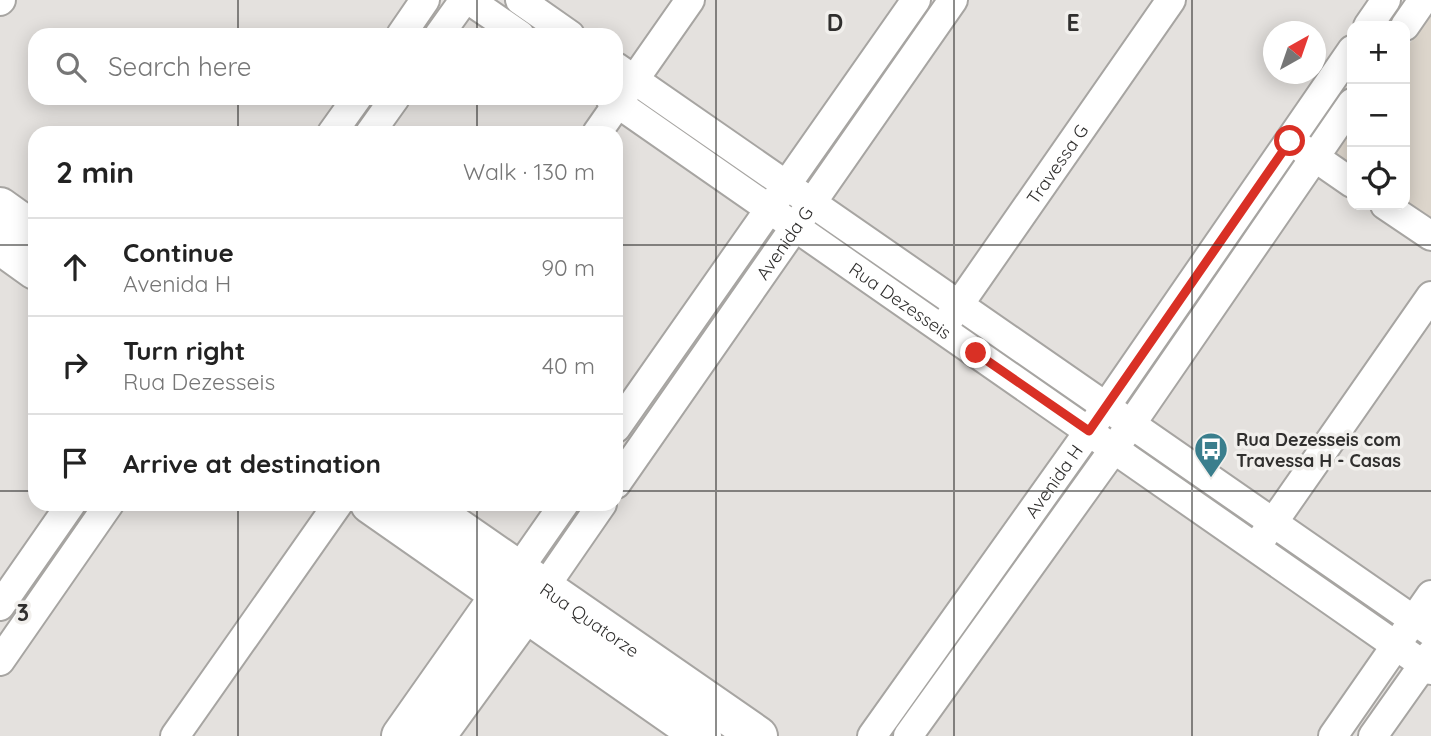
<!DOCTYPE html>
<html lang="en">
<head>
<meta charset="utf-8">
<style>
	:root { --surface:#fff; --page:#f2f2f2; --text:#222; --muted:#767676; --line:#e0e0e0 }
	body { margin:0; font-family:Quicksand,sans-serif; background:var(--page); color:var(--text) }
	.controls { position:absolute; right:21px; top:21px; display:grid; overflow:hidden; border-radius:14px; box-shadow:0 4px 18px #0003 }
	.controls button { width:63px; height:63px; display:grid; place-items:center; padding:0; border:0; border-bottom:2px solid var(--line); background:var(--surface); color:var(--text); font:35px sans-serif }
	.compass { position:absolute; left:1263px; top:21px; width:63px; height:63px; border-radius:50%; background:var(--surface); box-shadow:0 4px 18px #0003; rotate:40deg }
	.stop { position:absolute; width:21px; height:21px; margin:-16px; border:5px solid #d93025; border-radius:50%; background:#fff }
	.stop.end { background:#d93025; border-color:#fff; box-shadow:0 2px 7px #0008 }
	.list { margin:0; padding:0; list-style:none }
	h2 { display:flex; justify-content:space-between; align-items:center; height:91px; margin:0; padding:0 28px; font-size:30px }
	h2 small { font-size:23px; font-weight:400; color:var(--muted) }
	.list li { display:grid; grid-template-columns:46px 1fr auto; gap:21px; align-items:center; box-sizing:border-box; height:98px; padding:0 28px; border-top:2px solid var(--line) }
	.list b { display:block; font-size:26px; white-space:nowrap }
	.list p { margin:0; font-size:23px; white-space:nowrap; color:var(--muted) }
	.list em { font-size:23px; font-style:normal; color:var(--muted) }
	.icon { flex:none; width:38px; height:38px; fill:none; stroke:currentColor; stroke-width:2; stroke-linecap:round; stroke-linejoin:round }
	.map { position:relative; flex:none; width:1431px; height:736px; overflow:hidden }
	.search { position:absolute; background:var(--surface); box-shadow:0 4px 18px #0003; left:28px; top:28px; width:595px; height:77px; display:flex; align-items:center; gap:18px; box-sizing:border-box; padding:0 24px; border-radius:21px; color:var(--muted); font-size:26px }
	.panel { position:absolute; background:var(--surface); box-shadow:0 4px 18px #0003; left:28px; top:126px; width:595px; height:385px; border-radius:21px }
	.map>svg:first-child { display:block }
</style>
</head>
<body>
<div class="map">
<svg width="1431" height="736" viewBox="0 0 1431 736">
	<rect width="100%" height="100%" fill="#e4e1de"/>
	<path fill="#dcd5cb" d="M 1431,14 L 1431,222 L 1405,203 L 1405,50 Z
		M 1352,124 L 1352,166 L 1332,151 Z"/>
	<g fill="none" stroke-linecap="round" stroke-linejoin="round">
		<g stroke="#a7a5a2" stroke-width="32">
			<g id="street">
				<path d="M 469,0 L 520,35"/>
				<path d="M 520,0 L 570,35"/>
				<path d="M 0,1 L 1,0"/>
				<path d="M 1368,26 L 1386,0"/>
				<path d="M 1405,26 L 1423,0"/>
				<path d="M 401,35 L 425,0"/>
				<path d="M 439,35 L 464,0"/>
				<path d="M 616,67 L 1431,632"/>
				<path id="s1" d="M 610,98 L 1431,670"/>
				<path d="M 332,133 L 357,98"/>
				<path d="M 370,133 L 395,98"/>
				<path d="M 597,133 L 690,0"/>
				<path d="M 1300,147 L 1352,183"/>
				<path d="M 1385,205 L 1431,236"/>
				<path id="s2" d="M 949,319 L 1171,0"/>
				<path d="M 616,428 L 916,0"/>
				<path id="s3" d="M 616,484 L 953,0"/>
				<path d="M 1263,537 L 1431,296"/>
				<path d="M 518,570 L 564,504"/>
				<path d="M 544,588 L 602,504"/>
				<path d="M 0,606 L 71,504"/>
				<path d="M 0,661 L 109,504"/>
				<path d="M 175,736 L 338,504"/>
				<path id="s4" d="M 872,736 L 1089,431 L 1352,50"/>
				<path d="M 908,736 L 1114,449 L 1352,103"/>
				<path d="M 1333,736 L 1431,595"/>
				<path d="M 1373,736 L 1431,654"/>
			</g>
		</g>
		<g stroke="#a7a5a2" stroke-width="42">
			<g id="secondary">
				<path d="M 0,207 L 35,232"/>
				<path d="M 0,245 L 35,270"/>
				<path d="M 370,504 L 702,736"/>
				<path id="s5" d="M 423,504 L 758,736"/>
				<path d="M 401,736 L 515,574"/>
				<path d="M 436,736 L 540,593"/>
			</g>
		</g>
		<use href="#street" stroke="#fff" stroke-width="28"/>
		<use href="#secondary" stroke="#fff" stroke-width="38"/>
	</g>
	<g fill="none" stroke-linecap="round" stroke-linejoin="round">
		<path stroke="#d93025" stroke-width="9" d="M 976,353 L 1089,431 L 1290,141"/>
	</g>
	<path fill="none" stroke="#302f2e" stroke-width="2" stroke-opacity="0.55" d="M 238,0 L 238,35M 477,0 L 477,35M 716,0 L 716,736M 954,0 L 954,736M 1192,0 L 1192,736M 238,98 L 238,133M 477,98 L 477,133M 0,245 L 35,245M 616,245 L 1431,245M 0,491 L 35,491M 616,491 L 1431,491M 238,504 L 238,736M 477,504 L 477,736"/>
	<defs>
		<g id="bus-pin" transform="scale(1.75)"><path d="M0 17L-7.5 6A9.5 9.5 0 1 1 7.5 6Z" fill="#3a7e8d" stroke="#f1efec"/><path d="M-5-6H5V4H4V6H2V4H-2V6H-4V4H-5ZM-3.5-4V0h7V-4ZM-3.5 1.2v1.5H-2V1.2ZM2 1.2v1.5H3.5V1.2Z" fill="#fff"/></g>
	</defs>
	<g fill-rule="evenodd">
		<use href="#bus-pin" x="1211" y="449"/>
	</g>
	<g text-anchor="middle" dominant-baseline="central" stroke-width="7" stroke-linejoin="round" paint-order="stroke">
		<g font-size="18" fill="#302f2e" stroke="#f1efec">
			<text stroke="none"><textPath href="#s2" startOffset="189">Travessa G</textPath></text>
			<text stroke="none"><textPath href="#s3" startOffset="294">Avenida G</textPath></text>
			<text stroke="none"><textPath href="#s1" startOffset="354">Rua Dezesseis</textPath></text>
			<text stroke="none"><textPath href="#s4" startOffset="313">Avenida H</textPath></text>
			<text stroke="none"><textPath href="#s5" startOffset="203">Rua Quatorze</textPath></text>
		</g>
		<g font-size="18" font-weight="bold" fill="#302f2e" stroke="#f1efec" text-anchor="start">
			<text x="1236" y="439">Rua Dezesseis com<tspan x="1236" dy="21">Travessa H - Casas</tspan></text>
		</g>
	</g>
	<g font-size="23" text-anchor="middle" font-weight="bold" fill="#302f2e" stroke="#f1efec" stroke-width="7" stroke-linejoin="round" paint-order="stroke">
		<text x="835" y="31">D</text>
		<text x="1073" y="31">E</text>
		<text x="23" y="621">3</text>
	</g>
</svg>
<div class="controls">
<button>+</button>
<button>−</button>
<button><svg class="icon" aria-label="locate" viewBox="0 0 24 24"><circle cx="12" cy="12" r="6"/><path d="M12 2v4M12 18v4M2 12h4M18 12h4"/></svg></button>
</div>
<svg class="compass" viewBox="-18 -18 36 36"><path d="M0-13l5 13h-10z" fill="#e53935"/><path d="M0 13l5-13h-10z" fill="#767676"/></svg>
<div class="stop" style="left:1290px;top:141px"></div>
<div class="stop end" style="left:976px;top:353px"></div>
<div class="search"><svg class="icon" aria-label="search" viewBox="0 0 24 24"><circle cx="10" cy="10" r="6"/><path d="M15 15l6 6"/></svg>Search here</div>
<section class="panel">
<h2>2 min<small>Walk · 130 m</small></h2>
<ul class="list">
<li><svg class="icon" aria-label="ahead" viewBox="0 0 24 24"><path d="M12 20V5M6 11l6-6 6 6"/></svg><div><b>Continue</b><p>Avenida H</p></div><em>90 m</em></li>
<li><svg class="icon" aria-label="right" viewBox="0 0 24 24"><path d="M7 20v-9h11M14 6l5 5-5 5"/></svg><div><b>Turn right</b><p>Rua Dezesseis</p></div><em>40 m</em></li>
<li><svg class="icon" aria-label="arrive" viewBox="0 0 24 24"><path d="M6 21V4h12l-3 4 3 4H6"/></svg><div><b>Arrive at destination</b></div></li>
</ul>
</section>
</div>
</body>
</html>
